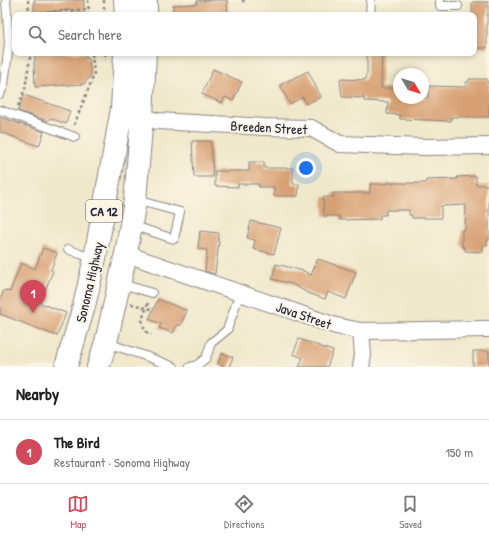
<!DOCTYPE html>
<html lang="en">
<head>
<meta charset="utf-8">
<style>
	:root { --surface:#fff; --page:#f6f6f6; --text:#222; --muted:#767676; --line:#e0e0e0; --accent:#d1495b }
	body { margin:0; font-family:"Patrick Hand",sans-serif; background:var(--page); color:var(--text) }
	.compass { position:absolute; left:393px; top:68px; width:36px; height:36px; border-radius:50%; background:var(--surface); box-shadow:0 2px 6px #0003; rotate:128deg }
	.you { position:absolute; left:306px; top:168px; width:14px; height:14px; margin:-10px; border:3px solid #fff; border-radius:50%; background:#1a73e8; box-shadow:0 0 0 6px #1a73e833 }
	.badge { display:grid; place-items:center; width:26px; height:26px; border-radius:50%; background:var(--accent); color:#fff; font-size:13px; font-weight:700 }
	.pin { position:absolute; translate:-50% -33px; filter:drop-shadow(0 1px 2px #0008) }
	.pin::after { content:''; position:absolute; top:21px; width:14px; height:12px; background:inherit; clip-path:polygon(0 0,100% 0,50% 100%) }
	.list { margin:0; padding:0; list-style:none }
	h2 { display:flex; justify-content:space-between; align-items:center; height:52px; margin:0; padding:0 16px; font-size:17px }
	h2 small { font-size:13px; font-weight:400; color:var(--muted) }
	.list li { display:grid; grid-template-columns:26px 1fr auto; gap:12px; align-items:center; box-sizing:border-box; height:64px; padding:0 16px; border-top:1px solid var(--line) }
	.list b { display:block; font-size:15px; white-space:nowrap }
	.list p { margin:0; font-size:13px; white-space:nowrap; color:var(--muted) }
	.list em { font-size:13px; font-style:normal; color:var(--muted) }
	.icon { flex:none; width:22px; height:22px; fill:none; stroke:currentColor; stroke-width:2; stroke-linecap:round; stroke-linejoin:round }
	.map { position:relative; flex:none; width:489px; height:367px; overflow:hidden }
	.search { position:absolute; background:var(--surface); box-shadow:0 2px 6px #0003; left:12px; right:12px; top:12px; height:44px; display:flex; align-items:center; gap:10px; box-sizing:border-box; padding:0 14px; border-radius:8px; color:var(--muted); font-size:15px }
	.sheet { height:116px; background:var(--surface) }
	nav { display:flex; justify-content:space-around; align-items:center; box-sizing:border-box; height:56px; border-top:1px solid var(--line); background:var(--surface); font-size:11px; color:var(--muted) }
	nav a { display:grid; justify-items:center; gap:2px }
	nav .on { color:var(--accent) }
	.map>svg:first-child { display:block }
</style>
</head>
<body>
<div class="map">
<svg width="489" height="367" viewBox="0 0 489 367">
	<rect width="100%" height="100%" fill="#fcf5e5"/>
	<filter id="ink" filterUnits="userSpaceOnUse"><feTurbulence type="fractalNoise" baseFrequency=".025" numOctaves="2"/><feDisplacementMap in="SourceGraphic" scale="8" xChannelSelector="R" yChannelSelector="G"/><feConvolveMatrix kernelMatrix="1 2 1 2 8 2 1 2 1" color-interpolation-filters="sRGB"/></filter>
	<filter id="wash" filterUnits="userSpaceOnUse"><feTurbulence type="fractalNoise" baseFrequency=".012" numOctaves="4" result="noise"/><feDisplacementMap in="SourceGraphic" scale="16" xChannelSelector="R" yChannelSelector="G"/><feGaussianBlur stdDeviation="0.9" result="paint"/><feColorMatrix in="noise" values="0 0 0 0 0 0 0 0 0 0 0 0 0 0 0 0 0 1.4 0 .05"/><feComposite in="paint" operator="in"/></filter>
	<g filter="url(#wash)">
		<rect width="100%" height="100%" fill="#f0e8cb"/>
		<g id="blocks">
			<path fill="#d8a174" d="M 34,0 L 84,0 L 84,15 L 72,15 L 72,10 L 51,11 L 51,12 L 46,12 L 46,15 L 34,15 Z
				M 217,0 L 227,0 L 228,15 L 173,15 L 173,5 L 197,4 L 197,1 Z
				M 472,2 L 488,2 L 488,15 L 487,15 L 487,48 L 474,48 L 474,15 L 472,15 Z
				M 35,53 L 86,53 L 86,59 L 89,58 L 91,76 L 84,84 L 35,87 L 34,62 L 35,62 Z
				M 367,53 L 382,53 L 381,88 L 399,88 L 399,98 L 428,98 L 429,86 L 466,87 L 466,82 L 469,82 L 469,79 L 487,79 L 487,83 L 489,83 L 489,117 L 451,117 L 451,121 L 400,119 L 400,115 L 387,114 L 388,102 L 364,101 L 364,98 L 342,97 L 340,79 L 365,80 L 366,75 L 367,75 Z
				M 213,69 L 242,82 L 233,101 L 225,97 L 222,103 L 202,94 Z
				M 308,71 L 321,97 L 306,104 L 303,97 L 290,104 L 280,85 Z
				M 24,95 L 70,111 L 66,124 L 50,118 L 48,121 L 18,111 Z
				M 0,117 L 44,132 L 39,146 L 0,132 Z
				M 192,141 L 211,141 L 213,177 L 194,177 Z
				M 249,162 L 264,162 L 264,168 L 293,168 L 293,184 L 299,184 L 298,196 L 274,196 L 274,187 L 259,187 L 259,184 L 238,184 L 238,187 L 215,186 L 215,171 L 249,171 Z
				M 476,176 L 476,185 L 489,185 L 489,240 L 487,240 L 487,245 L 483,245 L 483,252 L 465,251 L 465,247 L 462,247 L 462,230 L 465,230 L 466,205 L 441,206 L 441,218 L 412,218 L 412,215 L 409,215 L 409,210 L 386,210 L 386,215 L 380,215 L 380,219 L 340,220 L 339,216 L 324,216 L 323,197 L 334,197 L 333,193 L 370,193 L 370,184 L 387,184 L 387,183 L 426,183 L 426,180 L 458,179 L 457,177 Z
				M 251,221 L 281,228 L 274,254 L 253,249 L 255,240 L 247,238 Z
				M 200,231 L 219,233 L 218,242 L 219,242 L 215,274 L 205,271 L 207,250 L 198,249 Z
				M 43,248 L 57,253 L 51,270 L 53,271 L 40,303 L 66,313 L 57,336 L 0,314 L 0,300 L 4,290 L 10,292 L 21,263 L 35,269 Z
				M 318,259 L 356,272 L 346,299 L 328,292 L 325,299 L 308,293 L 292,284 L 272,279 L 276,264 L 304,271 L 311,275 Z
				M 158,299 L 187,311 L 180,326 L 177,324 L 173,333 L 159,328 L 161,324 L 149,319 Z
				M 299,339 L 333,351 L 327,367 L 299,367 L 303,358 L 293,354 Z
				M 473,351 L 489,351 L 489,367 L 473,367 Z
				M 222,353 L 233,357 L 229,367 L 226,367 L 218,364 Z"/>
		</g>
	</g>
	<g filter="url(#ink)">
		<use href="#blocks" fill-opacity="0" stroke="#898583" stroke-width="1"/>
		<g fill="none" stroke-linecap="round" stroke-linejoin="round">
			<g stroke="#898583" stroke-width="10">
				<path id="service" d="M 440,0 L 440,6 L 458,6
					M 370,15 L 371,0
					M 0,94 L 4,85 L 9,43 L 6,0
					M 0,110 L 75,137
					M 131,225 L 174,239 L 180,212 L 136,200
					M 68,249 L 80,254 L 94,258
					M 120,283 L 132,287 L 152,293
					M 106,342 L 119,347 L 148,357 L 174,367
					M 190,367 L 197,365 L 206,358 L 211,343 L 227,330 L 240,293"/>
			</g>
			<g stroke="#898583" stroke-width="18">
				<path id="minor" d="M 142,116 L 157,121 L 249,126 L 262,127 L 311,128 L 340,144 L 424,147 L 489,146
					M 126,254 L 336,326 L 361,331 L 489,329
					M 361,331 L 363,355 L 361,367"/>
			</g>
			<g stroke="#898583" stroke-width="24">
				<path id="primary" d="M 125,0 L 126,15
					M 146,0 L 146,15
					M 66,367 L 84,306 L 95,258 L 122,109 L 125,53
					M 98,367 L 106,342 L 126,254 L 135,200 L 142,116 L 145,53"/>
			</g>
			<path stroke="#898583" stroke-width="2.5" stroke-dasharray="3 3" stroke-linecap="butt" d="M 28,0 L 29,13
				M 88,0 L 89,15
				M 104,0 L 104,15
				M 200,0 L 200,1
				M 242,0 L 245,2
				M 29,14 L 89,9
				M 105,53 L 105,60
				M 18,106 L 25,89 L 30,58 L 30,53
				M 74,125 L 94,75 L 92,53
				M 148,303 L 142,320 L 145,331 L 151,335
				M 131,304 C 140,305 144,309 154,309"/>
			<use href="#service" stroke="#fff" stroke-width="8"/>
			<use href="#minor" stroke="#fff" stroke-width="16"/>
			<use href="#primary" stroke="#fff" stroke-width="22"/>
		</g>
	</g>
	<g text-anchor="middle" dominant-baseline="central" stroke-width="4" stroke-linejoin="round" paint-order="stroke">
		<rect fill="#fcf5e5" stroke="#63616e" stroke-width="1" x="86" y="200" width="36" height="22" rx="3"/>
		<g font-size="13" font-weight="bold" fill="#22223b">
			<text x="104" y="211">CA 12</text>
		</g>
		<g font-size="14" fill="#22223b" stroke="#fcf5e5">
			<text transform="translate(269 127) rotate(3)">Breeden Street</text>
			<text transform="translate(89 282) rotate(-77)">Sonoma Highway</text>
			<text transform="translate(304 315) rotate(19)">Java Street</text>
		</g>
	</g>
</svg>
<svg class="compass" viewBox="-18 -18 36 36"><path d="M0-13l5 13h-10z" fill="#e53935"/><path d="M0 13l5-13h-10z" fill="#767676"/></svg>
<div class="you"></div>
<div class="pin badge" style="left:33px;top:313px">1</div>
<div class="search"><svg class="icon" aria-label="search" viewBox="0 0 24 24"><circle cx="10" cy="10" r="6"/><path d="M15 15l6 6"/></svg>Search here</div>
</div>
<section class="sheet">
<h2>Nearby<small></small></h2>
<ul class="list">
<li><span class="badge">1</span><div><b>The Bird</b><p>Restaurant · Sonoma Highway</p></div><em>150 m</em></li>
</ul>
</section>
<nav>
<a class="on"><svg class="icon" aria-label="map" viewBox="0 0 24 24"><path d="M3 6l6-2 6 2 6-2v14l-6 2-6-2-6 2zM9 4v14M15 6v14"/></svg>Map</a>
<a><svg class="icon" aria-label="directions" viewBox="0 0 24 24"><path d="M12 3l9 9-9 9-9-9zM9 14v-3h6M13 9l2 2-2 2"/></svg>Directions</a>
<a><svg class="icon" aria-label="saved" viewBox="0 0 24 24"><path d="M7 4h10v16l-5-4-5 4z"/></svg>Saved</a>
</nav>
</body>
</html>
